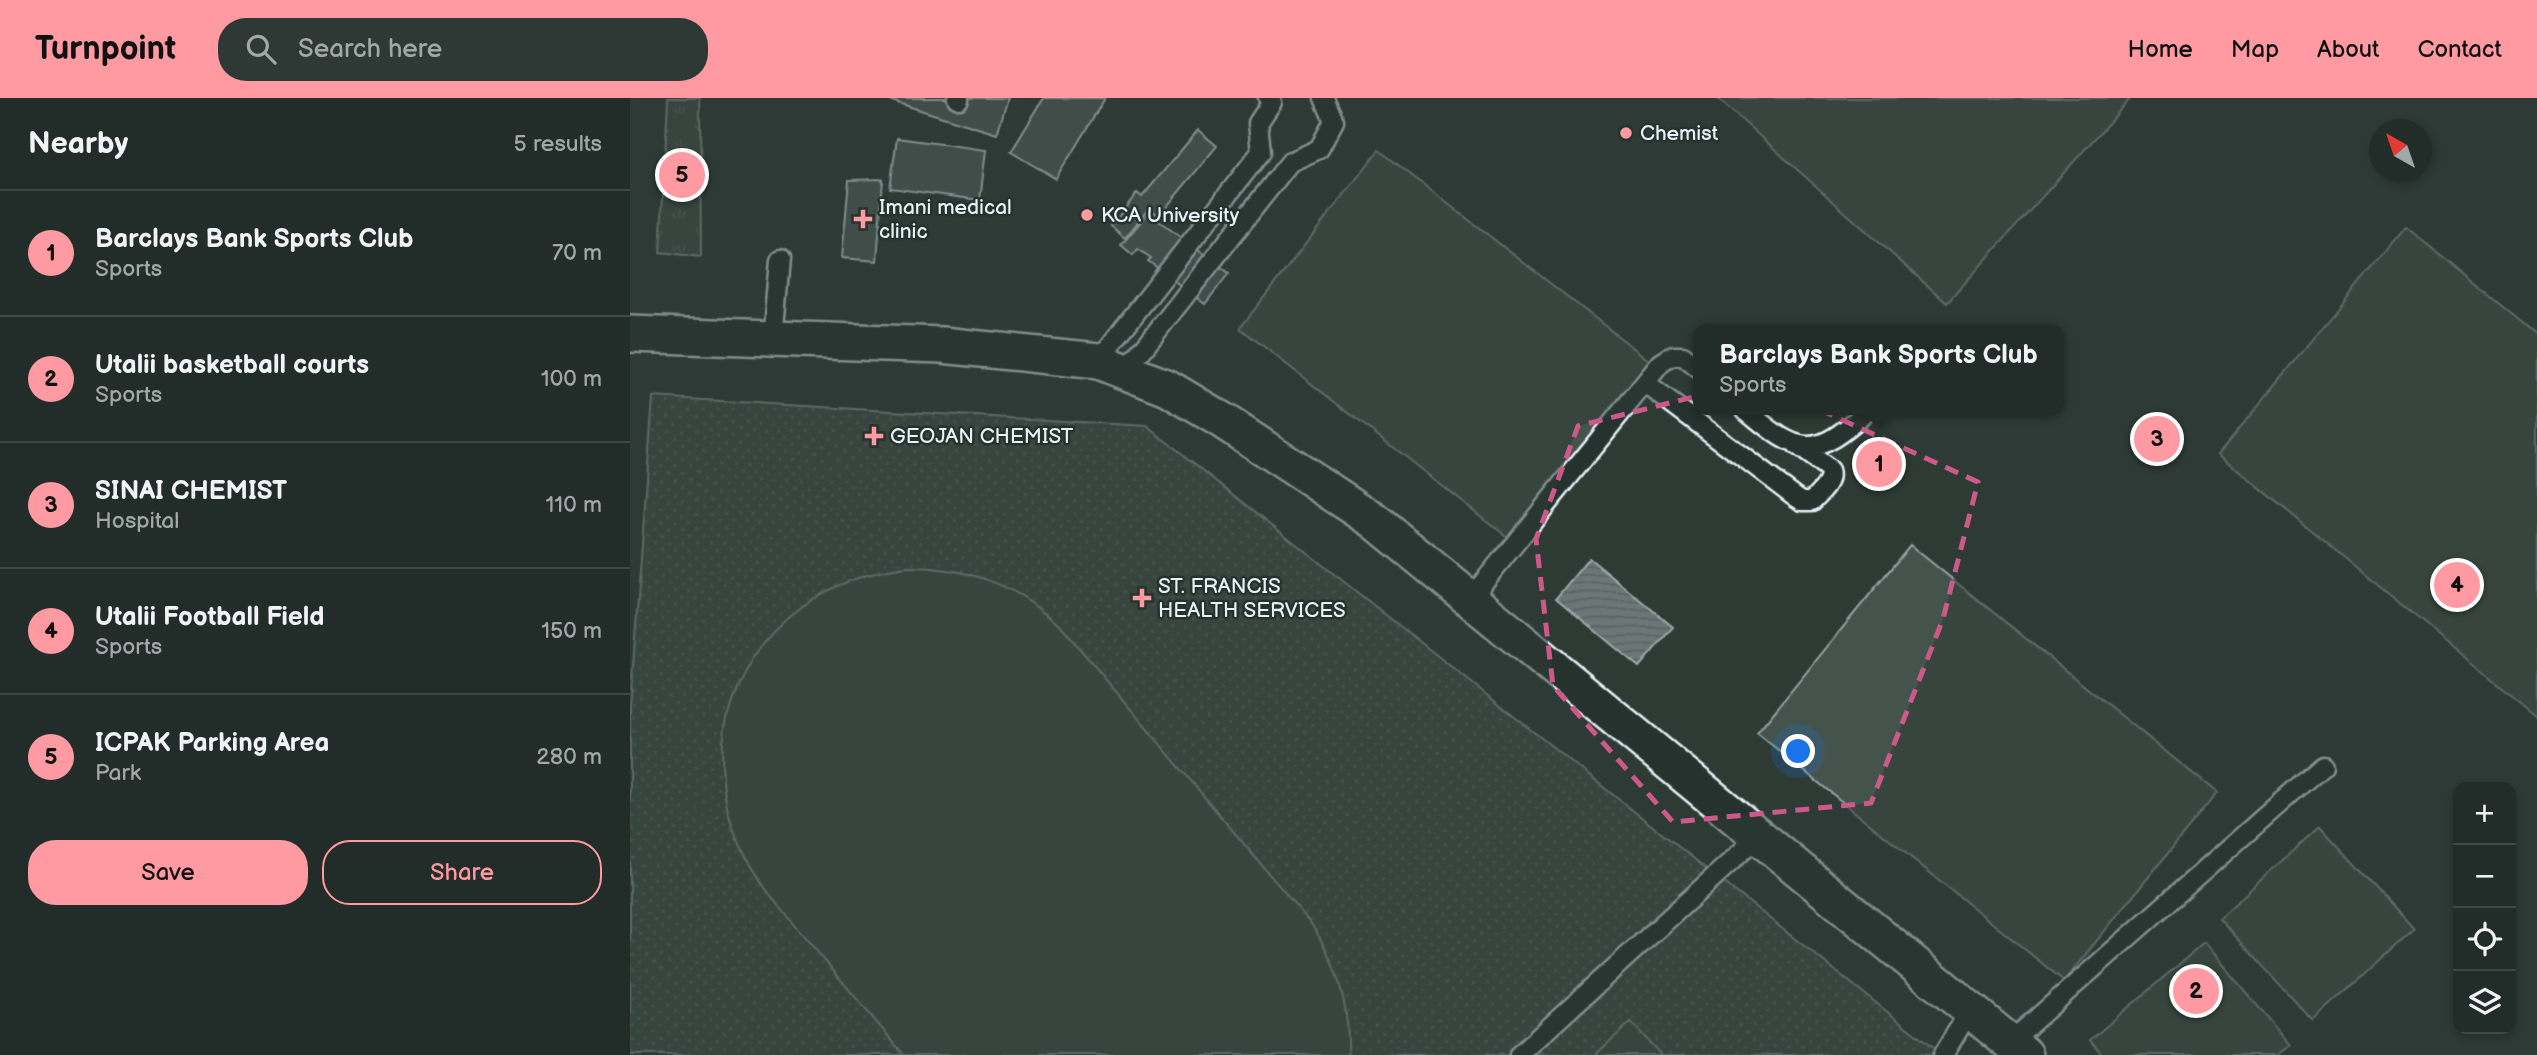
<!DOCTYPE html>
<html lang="en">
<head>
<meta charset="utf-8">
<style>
	:root { --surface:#222c28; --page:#2e3834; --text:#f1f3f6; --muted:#a2a7a8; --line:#3f4845; --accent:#ff9aa2 }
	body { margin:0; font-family:"Balsamiq Sans",sans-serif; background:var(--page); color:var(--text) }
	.controls { position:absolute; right:21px; bottom:21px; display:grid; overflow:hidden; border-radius:14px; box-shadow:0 4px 10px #0003 }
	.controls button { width:63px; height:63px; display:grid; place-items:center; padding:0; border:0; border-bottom:2px solid var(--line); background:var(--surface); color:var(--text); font:35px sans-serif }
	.compass { position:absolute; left:1739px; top:21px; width:63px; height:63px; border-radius:50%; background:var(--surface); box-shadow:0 4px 10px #0003; rotate:320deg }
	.you { position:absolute; left:1169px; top:654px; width:24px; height:24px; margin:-18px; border:5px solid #fff; border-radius:50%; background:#1a73e8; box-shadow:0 0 0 10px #1a73e833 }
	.badge { display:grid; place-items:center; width:46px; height:46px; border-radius:50%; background:var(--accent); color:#111; font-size:23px; font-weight:700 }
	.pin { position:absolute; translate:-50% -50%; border:4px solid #fff; box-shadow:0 2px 7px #0006 }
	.popup { position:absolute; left:1063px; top:226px; width:371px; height:91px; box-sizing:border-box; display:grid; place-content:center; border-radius:14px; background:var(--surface); filter:drop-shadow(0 2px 5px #0005); font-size:23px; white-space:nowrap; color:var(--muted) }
	.popup b { font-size:26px; color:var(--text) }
	.popup::after { content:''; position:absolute; left:50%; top:100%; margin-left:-14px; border:14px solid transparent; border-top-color:var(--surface) }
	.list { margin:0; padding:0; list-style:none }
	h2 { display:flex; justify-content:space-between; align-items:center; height:91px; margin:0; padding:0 28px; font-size:30px }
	h2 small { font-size:23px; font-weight:400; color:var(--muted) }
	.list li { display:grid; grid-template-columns:46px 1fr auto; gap:21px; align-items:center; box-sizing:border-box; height:126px; padding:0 28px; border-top:2px solid var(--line) }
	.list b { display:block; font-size:26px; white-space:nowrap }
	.list p { margin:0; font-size:23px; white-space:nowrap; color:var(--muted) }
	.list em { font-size:23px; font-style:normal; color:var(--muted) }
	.actions { display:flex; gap:14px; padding:21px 28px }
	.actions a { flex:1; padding:16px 0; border:2px solid var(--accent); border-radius:28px; text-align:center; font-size:24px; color:var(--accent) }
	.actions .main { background:var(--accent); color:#111 }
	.icon { flex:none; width:38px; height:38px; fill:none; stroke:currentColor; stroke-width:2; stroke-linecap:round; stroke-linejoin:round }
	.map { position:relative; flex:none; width:1907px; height:957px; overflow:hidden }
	header { display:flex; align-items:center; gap:42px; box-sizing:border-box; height:98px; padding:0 35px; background:var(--accent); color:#111 }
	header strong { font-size:33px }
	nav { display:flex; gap:38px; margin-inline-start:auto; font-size:24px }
	.search { width:490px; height:63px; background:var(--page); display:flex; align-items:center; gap:18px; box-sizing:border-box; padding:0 24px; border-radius:28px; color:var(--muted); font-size:26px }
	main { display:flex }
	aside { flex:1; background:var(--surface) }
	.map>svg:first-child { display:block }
</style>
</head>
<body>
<header>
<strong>Turnpoint</strong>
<div class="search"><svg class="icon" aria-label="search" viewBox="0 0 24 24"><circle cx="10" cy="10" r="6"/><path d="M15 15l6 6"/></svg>Search here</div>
<nav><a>Home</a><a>Map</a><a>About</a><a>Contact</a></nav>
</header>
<main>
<aside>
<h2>Nearby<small>5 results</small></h2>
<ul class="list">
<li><span class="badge">1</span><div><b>Barclays Bank Sports Club</b><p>Sports</p></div><em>70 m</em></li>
<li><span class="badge">2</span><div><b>Utalii basketball courts</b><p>Sports</p></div><em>100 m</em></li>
<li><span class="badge">3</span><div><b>SINAI CHEMIST</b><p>Hospital</p></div><em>110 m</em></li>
<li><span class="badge">4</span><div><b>Utalii Football Field</b><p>Sports</p></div><em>150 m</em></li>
<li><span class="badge">5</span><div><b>ICPAK Parking Area</b><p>Park</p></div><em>280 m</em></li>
</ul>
<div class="actions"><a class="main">Save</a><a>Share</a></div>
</aside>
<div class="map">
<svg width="1907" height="957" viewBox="0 0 1907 957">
	<defs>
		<pattern id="grass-dots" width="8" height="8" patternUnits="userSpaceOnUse" patternTransform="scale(1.75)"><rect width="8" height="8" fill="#45524e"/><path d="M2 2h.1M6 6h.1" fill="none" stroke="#606b68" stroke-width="1.8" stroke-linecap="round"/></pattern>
		<pattern id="park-tufts" width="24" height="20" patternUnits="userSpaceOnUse" patternTransform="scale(1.75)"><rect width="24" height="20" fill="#45524e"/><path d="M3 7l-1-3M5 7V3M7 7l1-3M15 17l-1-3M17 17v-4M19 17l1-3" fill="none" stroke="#606b68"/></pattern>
		<pattern id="water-rules" width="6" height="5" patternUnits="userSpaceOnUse" patternTransform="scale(1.75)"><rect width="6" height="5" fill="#6b7775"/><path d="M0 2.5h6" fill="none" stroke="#586060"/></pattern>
	</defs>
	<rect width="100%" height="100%" fill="#2e3b35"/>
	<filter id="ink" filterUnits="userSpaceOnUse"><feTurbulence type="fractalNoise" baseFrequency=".0143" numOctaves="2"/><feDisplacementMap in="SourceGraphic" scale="14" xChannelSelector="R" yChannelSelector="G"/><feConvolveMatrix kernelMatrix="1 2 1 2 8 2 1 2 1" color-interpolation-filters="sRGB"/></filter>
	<g filter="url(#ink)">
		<path fill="url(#grass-dots)" stroke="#96a2a3" stroke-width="2" d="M 23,299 L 517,328 L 1312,957 L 0,957 L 0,608 Z"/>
		<path fill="url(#park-tufts)" stroke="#96a2a3" stroke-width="2" d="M 38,0 L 70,0 L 71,159 L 30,154 Z"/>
		<path fill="#45524e" stroke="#96a2a3" stroke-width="2" d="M 1087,0 L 1501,0 L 1317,205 Z
			M 749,52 L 1029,270 L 889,448 L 610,230 Z
			M 1776,129 L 1907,237 L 1907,618 L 1588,356 Z
			M 1280,447 L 1587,695 L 1434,883 L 1127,635 Z
			M 277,469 C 336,469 386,486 430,527 L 682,827 C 708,867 720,909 718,957 L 274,957 L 137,794 C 38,659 111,489 277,469 Z
			M 1690,728 L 1784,831 L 1683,923 L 1589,820 Z
			M 1574,845 L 1661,947 L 1648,957 L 1473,957 L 1460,942 Z
			M 1001,924 L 1031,957 L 965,957 Z"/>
		<path fill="url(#water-rules)" stroke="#9da8a9" stroke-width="2" d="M 959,460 L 1043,529 L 1009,569 L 926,500 Z"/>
		<path fill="#596563" stroke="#e8f1f8" stroke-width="2" d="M 252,0 L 378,0 L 367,36 Z
			M 414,0 L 475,0 L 426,81 L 381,54 Z
			M 568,32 L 587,48 L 529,118 L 519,110 L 495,140 L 481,128 L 507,95 L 512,99 Z
			M 267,40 L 356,52 L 350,102 L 260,90 Z
			M 253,81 L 247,163 L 212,160 L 219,82 Z
			M 518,115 L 599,175 L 575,206 L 518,163 L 521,160 L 508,151 L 503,157 L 491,147 Z"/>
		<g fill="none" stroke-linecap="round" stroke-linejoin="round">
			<g stroke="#e8f1f8" stroke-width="23">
				<path id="service" d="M 327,0 L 329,1
					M 143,241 L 150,162
					M 468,263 L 631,54 L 628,25 L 642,4 L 638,0
					M 495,274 L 660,64 L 689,51 L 704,23 L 694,0
					M 1016,286 L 1166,399 L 1172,403 L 1182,403 C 1190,394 1203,385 1199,372 L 1166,348
					M 1116,312 C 1170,358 1184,362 1238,312
					M 840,501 L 1031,265 L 1042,258 L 1053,258 L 1069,271
					M 1380,944 L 1693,667
					M 889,957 L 1129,738
					M 1313,957 L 1340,912"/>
			</g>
			<g stroke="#e8f1f8" stroke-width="40">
				<path id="minor" d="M 0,236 L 312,247 L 468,263 L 538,290 L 590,321 L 745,423 L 1395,957"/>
			</g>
			<use href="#service" stroke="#26332d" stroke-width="18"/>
			<use href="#minor" stroke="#26332d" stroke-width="35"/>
		</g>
	</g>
	<path d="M0 0H1907V957H0ZM 1127,283 L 1348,384 L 1313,521 L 1241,705 L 1043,724 L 923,588 L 906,441 L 948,328 Z" fill="#2e3b35" fill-opacity=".55" fill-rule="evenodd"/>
	<path fill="none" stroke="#cd598a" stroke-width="5" stroke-dasharray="14 9" stroke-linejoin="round" d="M 1127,283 L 1348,384 L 1313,521 L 1241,705 L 1043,724 L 923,588 L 906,441 L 948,328 Z"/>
	<g fill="#ff9aa2" stroke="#26332d" stroke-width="2.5">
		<circle cx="996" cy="35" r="7"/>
		<circle cx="457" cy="117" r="7"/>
		<path d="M229.5 110.5h7v7h7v7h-7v7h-7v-7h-7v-7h7z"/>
		<path d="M240.5 327.5h7v7h7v7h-7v7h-7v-7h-7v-7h7z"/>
		<path d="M508.5 489.5h7v7h7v7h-7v7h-7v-7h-7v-7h7z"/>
	</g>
	<g text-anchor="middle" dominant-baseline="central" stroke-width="5" stroke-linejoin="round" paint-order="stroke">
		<g font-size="21" fill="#e8f1f8" stroke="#26332d" text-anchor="start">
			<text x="1010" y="35">Chemist</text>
			<text x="249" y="109">Imani medical<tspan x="249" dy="24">clinic</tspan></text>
			<text x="471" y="117">KCA University</text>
			<text x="260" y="338">GEOJAN CHEMIST</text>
			<text x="528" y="488">ST. FRANCIS<tspan x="528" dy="24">HEALTH SERVICES</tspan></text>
		</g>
	</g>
</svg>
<div class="controls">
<button>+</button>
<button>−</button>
<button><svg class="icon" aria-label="locate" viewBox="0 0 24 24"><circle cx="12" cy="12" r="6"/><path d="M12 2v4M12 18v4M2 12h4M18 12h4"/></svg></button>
<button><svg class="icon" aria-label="layers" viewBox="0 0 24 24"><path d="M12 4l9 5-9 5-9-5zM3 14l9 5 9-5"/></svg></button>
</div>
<svg class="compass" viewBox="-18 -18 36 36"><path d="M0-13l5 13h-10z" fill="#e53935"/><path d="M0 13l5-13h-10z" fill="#a2a7a8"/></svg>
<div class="you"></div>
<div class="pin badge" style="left:1249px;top:366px">1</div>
<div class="popup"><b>Barclays Bank Sports Club</b>Sports</div>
<div class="pin badge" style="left:1566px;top:893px">2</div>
<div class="pin badge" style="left:1527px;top:341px">3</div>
<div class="pin badge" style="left:1827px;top:487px">4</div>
<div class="pin badge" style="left:52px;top:77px">5</div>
</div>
</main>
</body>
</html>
